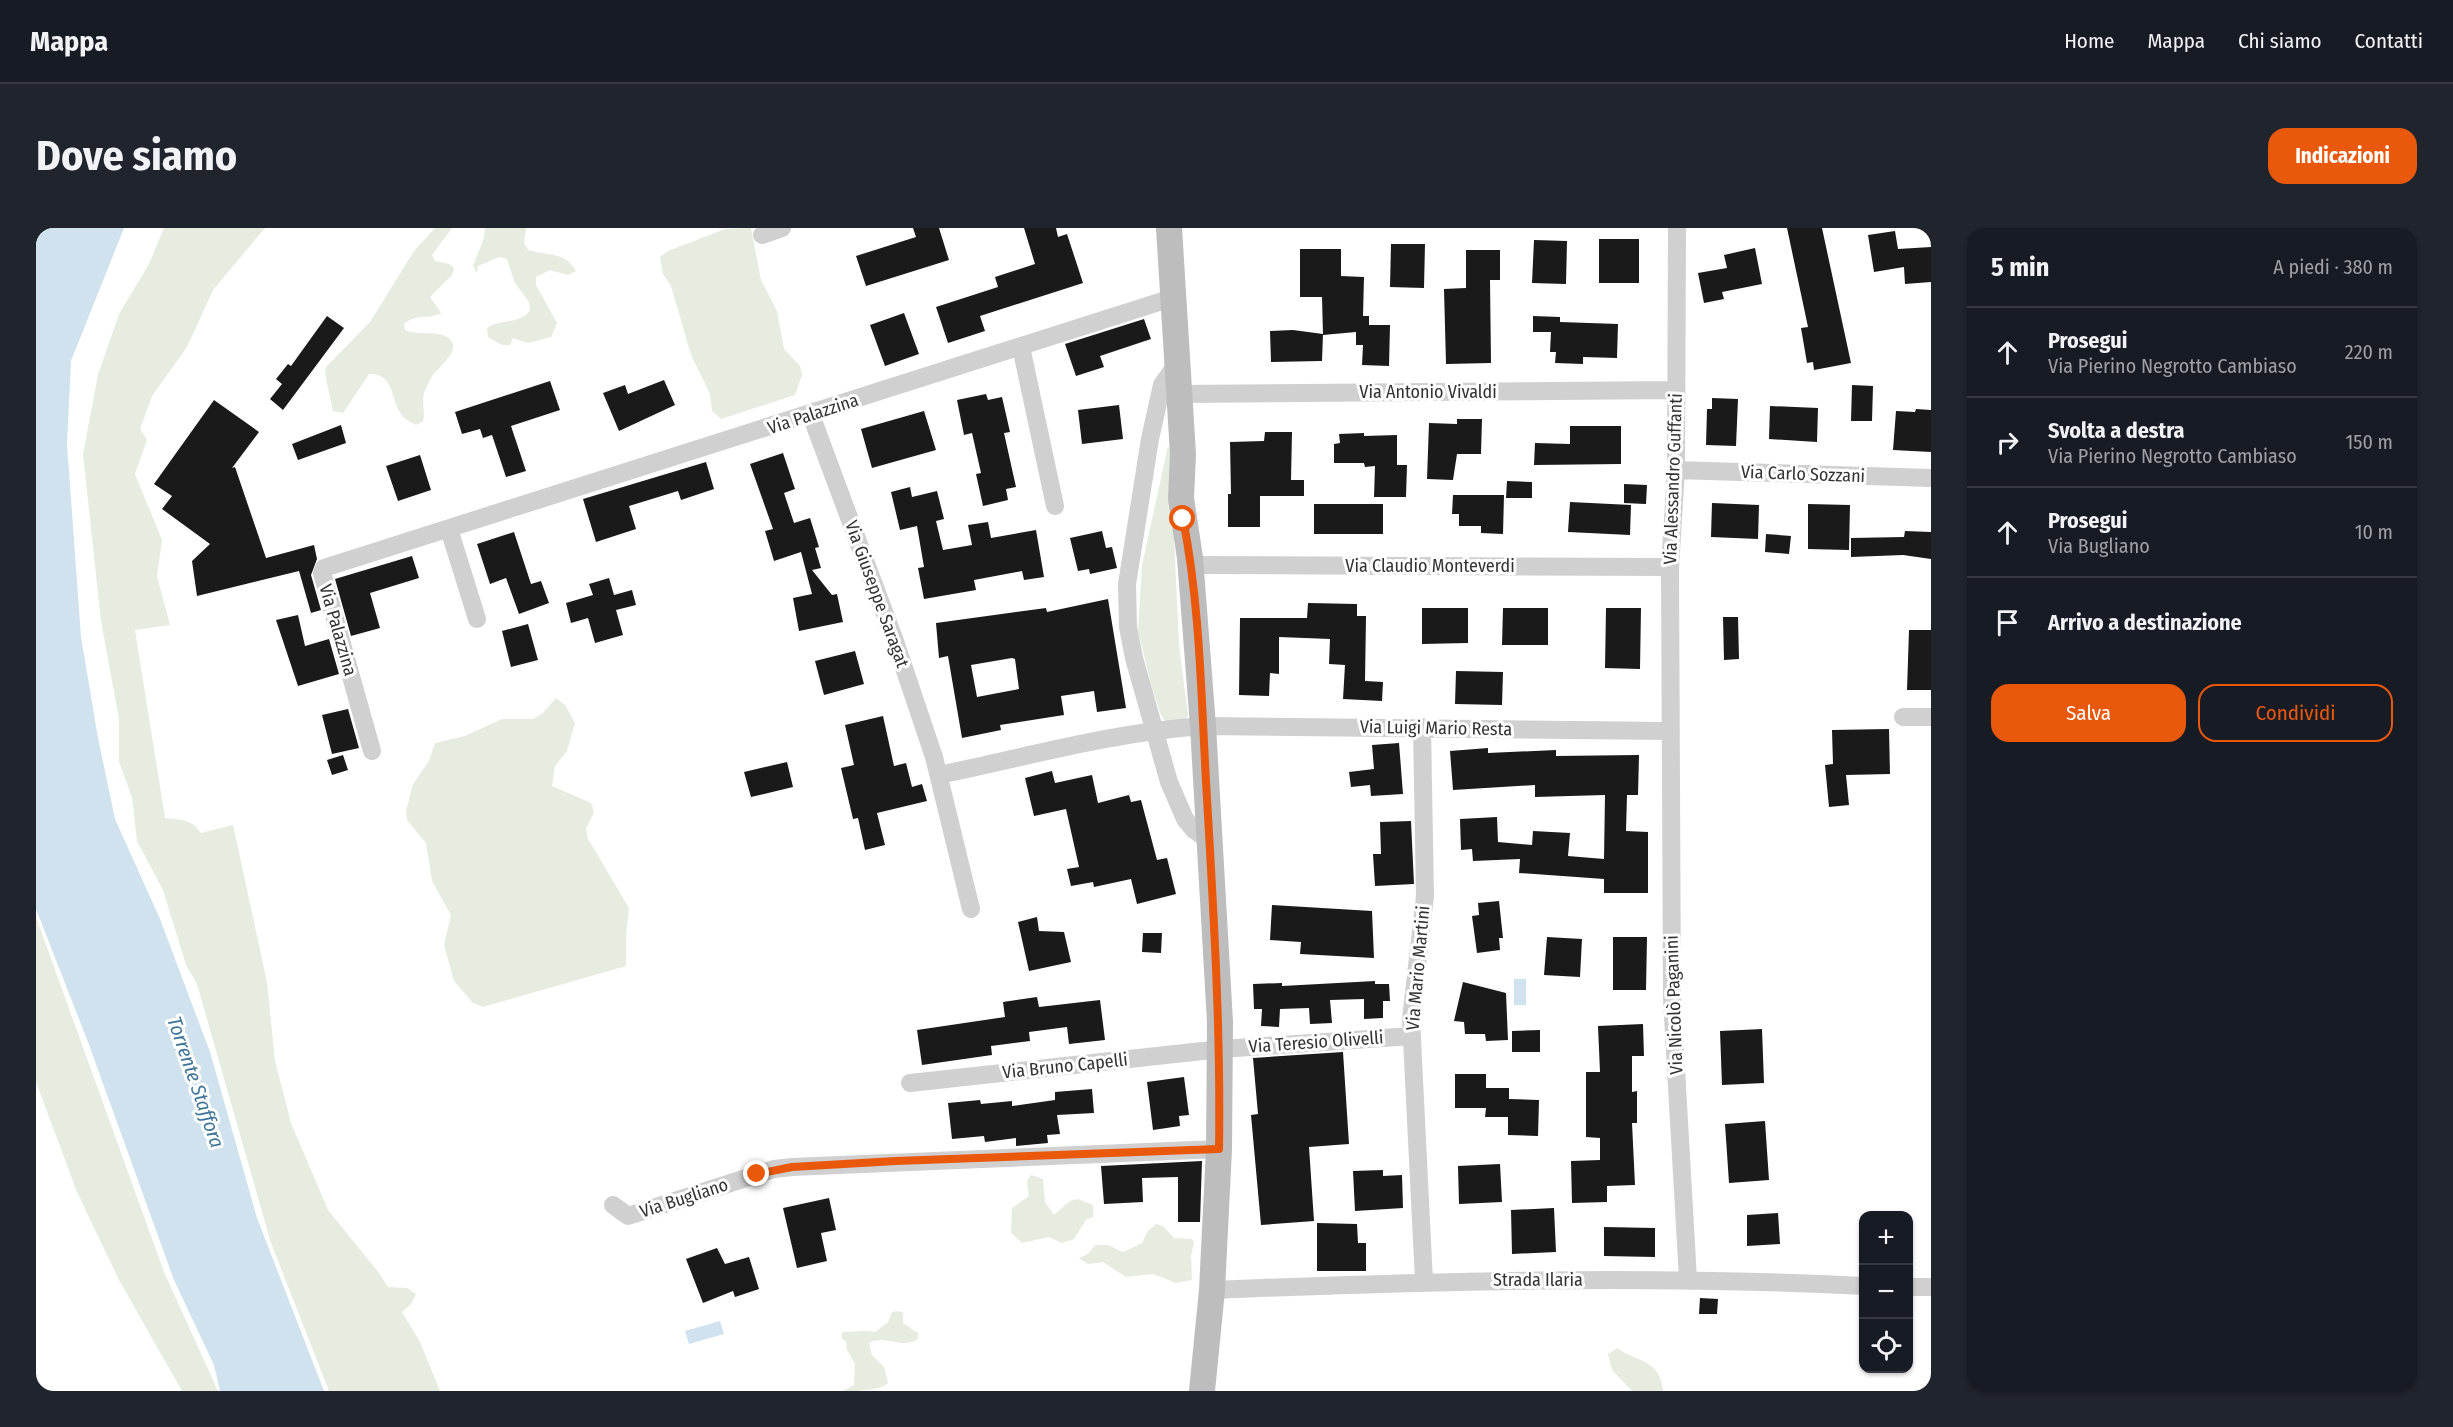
<!DOCTYPE html>
<html lang="it">
<head>
<meta charset="utf-8">
<style>
	:root { --surface:#171b24; --page:#20242c; --text:#f1f3f6; --muted:#9ea1a6; --line:#363941; --accent:#ea580c }
	body { margin:0; font-family:"Fira Sans Condensed",sans-serif; background:var(--page); color:var(--text) }
	.controls { position:absolute; right:18px; bottom:18px; display:grid; overflow:hidden; border-radius:12px; box-shadow:0 2px 4px #0004 }
	.controls button { width:54px; height:54px; display:grid; place-items:center; padding:0; border:0; border-bottom:2px solid var(--line); background:var(--surface); color:var(--text); font:30px sans-serif }
	.stop { position:absolute; width:18px; height:18px; margin:-14px; border:4px solid #ea580c; border-radius:50%; background:#fff }
	.stop.end { background:#ea580c; border-color:#fff; box-shadow:0 2px 6px #0008 }
	.list { margin:0; padding:0; list-style:none }
	h2 { display:flex; justify-content:space-between; align-items:center; height:78px; margin:0; padding:0 24px; font-size:26px }
	h2 small { font-size:20px; font-weight:400; color:var(--muted) }
	.list li { display:grid; grid-template-columns:39px 1fr auto; gap:18px; align-items:center; box-sizing:border-box; height:90px; padding:0 24px; border-top:2px solid var(--line) }
	.list b { display:block; font-size:22px; white-space:nowrap }
	.list p { margin:0; font-size:20px; white-space:nowrap; color:var(--muted) }
	.list em { font-size:20px; font-style:normal; color:var(--muted) }
	.actions { display:flex; gap:12px; padding:18px 24px }
	.actions a { flex:1; padding:14px 0; border:2px solid var(--accent); border-radius:18px; text-align:center; font-size:21px; color:var(--accent) }
	.actions .main { background:var(--accent); color:#fff }
	.icon { flex:none; width:33px; height:33px; fill:none; stroke:currentColor; stroke-width:2; stroke-linecap:round; stroke-linejoin:round }
	.map { position:relative; flex:none; width:1895px; height:1163px; overflow:hidden; border-radius:18px }
	header { display:flex; align-items:center; gap:36px; box-sizing:border-box; height:84px; padding:0 30px; background:var(--surface); border-bottom:2px solid var(--line) }
	header strong { font-size:28px }
	nav { display:flex; gap:33px; margin-inline-start:auto; font-size:21px }
	.intro { display:flex; align-items:center; justify-content:space-between; box-sizing:border-box; height:144px; padding:0 36px }
	h1 { margin:0; font-size:42px }
	.button { padding:15px 27px; border-radius:18px; background:var(--accent); color:#fff; font-size:21px; font-weight:700 }
	main { display:flex; gap:36px; padding:0 36px }
	aside { flex:1; background:var(--surface); border-radius:18px; box-shadow:0 2px 4px #0004 }
	.map>svg:first-child { display:block }
</style>
</head>
<body>
<header>
<strong>Mappa</strong>
<nav><a>Home</a><a>Mappa</a><a>Chi siamo</a><a>Contatti</a></nav>
</header>
<div class="intro"><h1>Dove siamo</h1><a class="button">Indicazioni</a></div>
<main>
<div class="map">
<svg width="1895" height="1163" viewBox="0 0 1895 1163">
	<rect width="100%" height="100%" fill="#fff"/>
	<path fill="#e6ecdf" d="M 128,0 L 229,0 L 177,62 L 151,119 L 116,168 L 104,201 L 111,212 L 99,246 L 126,312 L 121,348 L 134,397 L 99,402 L 129,590 C 144,591 157,592 165,605 L 197,597 L 231,754 L 239,833 L 255,895 L 292,982 L 343,1045 L 352,1059 L 371,1060 L 380,1066 L 375,1076 L 366,1084 L 384,1114 L 404,1163 L 293,1163 L 235,1015 L 161,756 L 150,737 L 127,662 L 101,613 L 96,569 L 83,534 L 83,491 L 65,393 L 47,226 L 62,147 L 83,86 L 113,36 Z
		M 399,0 L 416,0 L 396,27 L 399,33 L 413,36 L 418,40 L 416,47 L 394,69 L 405,85 C 392,92 380,85 368,96 L 369,102 C 382,108 399,102 411,109 C 429,120 402,140 396,148 C 393,153 390,160 388,165 C 385,174 390,184 387,193 L 380,197 C 375,194 368,191 365,186 C 354,169 358,145 333,146 L 307,185 L 297,183 L 289,146 L 290,139 L 334,94 L 378,23 Z
		M 449,0 L 490,0 L 488,15 L 492,22 C 511,28 529,23 540,43 L 532,47 L 514,42 L 500,49 L 500,57 L 521,95 L 515,109 L 492,115 L 477,110 L 474,117 L 466,117 L 452,109 L 451,100 C 464,90 485,97 494,82 L 493,74 L 479,55 L 471,31 L 463,29 L 442,38 L 441,45 L 437,38 L 448,10 Z
		M 715,0 L 725,52 L 741,83 L 748,121 L 764,138 L 766,147 L 759,167 L 685,191 L 676,183 L 674,166 L 655,127 L 635,58 L 627,46 L 624,29 L 632,23 L 689,1 Z
		M 1132,218 L 1134,222 L 1143,417 L 1152,488 L 1148,493 L 1130,494 L 1125,487 L 1116,460 L 1102,403 L 1106,337 Z
		M 520,470 L 529,477 L 539,495 L 531,523 L 519,538 L 516,558 L 555,575 L 558,584 L 550,601 L 552,611 L 593,680 L 590,708 L 590,738 L 447,779 L 437,775 L 418,753 L 408,717 L 415,687 L 396,653 L 390,615 L 371,592 L 370,583 L 377,556 L 393,533 L 399,515 L 429,508 L 466,491 L 497,491 L 506,486 Z
		M 0,689 L 128,1044 L 182,1163 L 146,1163 L 83,1052 L 41,964 L 0,854 Z
		M 995,947 L 1007,951 L 1009,974 L 1018,987 L 1034,973 L 1042,971 L 1057,977 L 1057,989 L 1050,992 L 1038,1011 L 1026,1015 L 1013,1009 L 986,1015 L 975,1005 L 976,980 L 993,968 L 991,953 Z
		M 1120,996 L 1127,998 L 1138,1010 L 1156,1011 L 1158,1014 L 1155,1028 L 1156,1052 L 1140,1055 L 1117,1046 L 1090,1049 L 1067,1034 L 1052,1036 L 1043,1030 L 1052,1026 L 1059,1017 L 1072,1017 L 1087,1024 L 1106,1015 L 1111,1004 Z
		M 862,1083 L 867,1085 L 867,1095 L 882,1105 L 882,1111 C 867,1122 848,1106 833,1115 L 836,1127 L 848,1139 L 852,1155 C 844,1163 820,1163 807,1163 L 818,1157 L 819,1136 L 811,1122 L 810,1113 L 806,1111 L 806,1104 C 818,1104 827,1102 839,1104 L 852,1094 L 856,1084 Z
		M 1581,1120 C 1604,1135 1624,1132 1627,1163 L 1596,1163 L 1576,1142 L 1572,1126 Z"/>
	<path fill="#cfe2ee" d="M 0,0 L 88,0 L 35,133 L 31,216 L 45,409 L 62,510 L 79,591 L 124,691 L 174,824 L 221,990 L 288,1163 L 184,1163 L 178,1137 L 138,1052 L 52,814 L 0,681 Z
		M 1478,751 L 1490,751 L 1490,777 L 1478,777 Z
		M 684,1093 L 688,1106 L 653,1116 L 649,1103 Z"/>
	<path fill="#1a1a1a" fill-rule="evenodd" d="M 877,0 L 903,0 L 913,32 L 830,58 L 820,28 L 880,9 Z
		M 988,0 L 1020,0 L 1022,9 L 1031,6 L 1047,55 L 944,88 L 949,103 L 912,115 L 900,79 L 962,59 L 959,49 L 999,36 Z
		M 1751,0 L 1786,0 L 1815,135 L 1778,142 L 1777,134 L 1771,135 L 1765,100 L 1772,99 Z
		M 1859,3 L 1862,21 L 1895,19 L 1895,54 L 1869,56 L 1868,39 L 1838,44 L 1832,7 Z
		M 1563,11 L 1603,11 L 1603,55 L 1563,55 Z
		M 1498,12 L 1531,13 L 1530,56 L 1496,55 Z
		M 1355,16 L 1389,16 L 1388,60 L 1354,59 Z
		M 1719,20 L 1726,56 L 1686,64 L 1688,71 L 1668,75 L 1662,45 L 1691,40 L 1688,27 Z
		M 1264,21 L 1305,21 L 1305,48 L 1328,49 L 1327,88 L 1333,88 L 1333,97 L 1354,97 L 1353,138 L 1326,137 L 1327,117 L 1320,117 L 1320,104 L 1287,107 L 1286,69 L 1264,69 Z
		M 1430,22 L 1464,22 L 1464,52 L 1454,52 L 1455,135 L 1410,136 L 1408,61 L 1430,60 Z
		M 868,85 L 883,126 L 849,138 L 834,97 Z
		M 291,88 L 308,100 L 247,182 L 234,171 L 246,156 L 240,151 L 252,136 L 255,138 Z
		M 1497,88 L 1524,89 L 1524,94 L 1582,96 L 1581,130 L 1547,129 L 1547,136 L 1519,135 L 1520,124 L 1514,124 L 1515,104 L 1497,104 Z
		M 1108,91 L 1115,111 L 1064,128 L 1068,139 L 1040,148 L 1029,116 Z
		M 1257,102 L 1287,106 L 1286,133 L 1235,134 L 1234,103 Z
		M 628,152 L 639,177 L 583,203 L 567,165 L 589,157 L 592,166 Z
		M 514,153 L 524,182 L 475,198 L 490,243 L 470,249 L 456,207 L 447,210 L 444,201 L 426,206 L 419,184 Z
		M 1816,157 L 1837,158 L 1836,193 L 1815,193 Z
		M 950,166 L 952,172 L 966,169 L 974,204 L 968,205 L 980,259 L 970,261 L 972,272 L 947,278 L 940,246 L 945,245 L 936,205 L 928,207 L 921,172 Z
		M 1676,170 L 1702,171 L 1700,218 L 1670,217 L 1671,181 L 1676,181 Z
		M 178,172 L 223,204 L 196,240 L 199,239 L 230,330 L 278,317 L 281,331 L 275,347 L 285,382 L 275,385 L 263,343 L 161,368 L 156,333 L 174,316 L 126,281 L 136,268 L 118,256 Z
		M 1083,177 L 1087,211 L 1046,216 L 1042,182 Z
		M 1734,178 L 1782,180 L 1781,214 L 1733,211 Z
		M 1880,181 L 1895,182 L 1895,224 L 1857,222 L 1860,183 L 1879,184 Z
		M 888,183 L 900,222 L 836,240 L 825,201 Z
		M 1421,191 L 1446,191 L 1445,226 L 1421,226 L 1417,252 L 1391,251 L 1393,195 L 1421,196 Z
		M 305,197 L 310,215 L 262,232 L 256,216 Z
		M 1534,198 L 1585,198 L 1585,236 L 1498,237 L 1499,215 L 1534,216 Z
		M 1229,204 L 1256,204 L 1255,252 L 1268,252 L 1268,268 L 1224,268 L 1224,299 L 1192,299 L 1192,266 L 1195,266 L 1194,214 L 1228,213 Z
		M 1328,205 L 1328,208 L 1361,207 L 1361,237 L 1371,237 L 1370,269 L 1338,269 L 1339,238 L 1329,239 L 1328,235 L 1298,235 L 1298,216 L 1304,215 L 1303,206 Z
		M 747,225 L 759,261 L 748,265 L 758,295 L 774,290 L 783,319 L 779,320 L 785,340 L 776,342 L 796,367 L 801,366 L 807,394 L 763,403 L 757,370 L 776,366 L 765,324 L 738,333 L 729,303 L 737,301 L 714,236 Z
		M 384,227 L 395,262 L 362,273 L 350,238 Z
		M 670,234 L 678,261 L 645,272 L 642,263 L 593,278 L 600,301 L 560,314 L 547,271 Z
		M 1471,253 L 1496,254 L 1496,270 L 1470,270 Z
		M 1588,256 L 1611,257 L 1610,276 L 1588,275 Z
		M 874,259 L 876,269 L 901,263 L 908,291 L 900,293 L 907,322 L 936,317 L 932,297 L 952,294 L 955,310 L 1000,302 L 1008,349 L 988,352 L 986,343 L 938,352 L 940,362 L 888,371 L 882,340 L 888,339 L 881,298 L 864,302 L 855,264 Z
		M 1417,267 L 1468,267 L 1467,306 L 1445,305 L 1445,298 L 1423,298 L 1423,286 L 1416,286 Z
		M 1534,274 L 1595,277 L 1594,307 L 1532,304 Z
		M 1676,275 L 1723,277 L 1722,311 L 1675,309 Z
		M 1278,276 L 1347,276 L 1347,306 L 1278,306 Z
		M 1772,276 L 1814,277 L 1813,322 L 1772,321 Z
		M 1066,303 L 1070,320 L 1076,319 L 1081,340 L 1054,346 L 1053,341 L 1042,343 L 1034,310 Z
		M 1869,303 L 1895,304 L 1895,331 L 1867,327 L 1815,329 L 1815,310 L 1868,309 Z
		M 478,304 L 495,356 L 505,353 L 513,375 L 483,386 L 470,350 L 454,356 L 441,316 Z
		M 1730,306 L 1755,308 L 1753,326 L 1729,324 Z
		M 376,328 L 383,350 L 334,365 L 344,400 L 315,408 L 299,351 Z
		M 573,350 L 578,367 L 596,362 L 600,377 L 580,382 L 587,407 L 559,415 L 552,390 L 535,395 L 530,375 L 557,367 L 553,356 Z
		M 1072,371 L 1090,480 L 1061,484 L 1058,463 L 1025,468 L 1028,487 L 964,497 L 965,502 L 926,510 L 912,428 L 903,430 L 900,395 L 1010,380 L 1011,384 ZM 976,430 L 979,431 L 983,461 L 941,469 L 935,437 Z
		M 1272,375 L 1321,376 L 1321,388 L 1330,388 L 1329,453 L 1347,454 L 1346,473 L 1307,471 L 1309,437 L 1293,436 L 1294,411 L 1243,409 L 1243,446 L 1234,445 L 1233,468 L 1203,467 L 1204,390 L 1271,390 Z
		M 1386,380 L 1432,380 L 1432,415 L 1386,416 Z
		M 1467,380 L 1512,380 L 1512,417 L 1466,417 Z
		M 1570,380 L 1605,380 L 1604,441 L 1569,440 Z
		M 262,387 L 269,418 L 293,411 L 303,446 L 262,458 L 240,392 Z
		M 1687,389 L 1702,389 L 1703,431 L 1688,432 Z
		M 492,396 L 502,432 L 475,439 L 466,403 Z
		M 1873,402 L 1895,402 L 1895,462 L 1871,462 Z
		M 819,423 L 828,456 L 788,467 L 779,433 Z
		M 1420,443 L 1467,444 L 1466,477 L 1419,476 Z
		M 312,481 L 323,520 L 296,526 L 286,487 Z
		M 847,488 L 858,538 L 870,535 L 876,559 L 886,556 L 891,573 L 841,585 L 849,617 L 829,622 L 822,590 L 817,591 L 805,540 L 818,537 L 809,497 Z
		M 1853,501 L 1854,546 L 1810,547 L 1813,577 L 1793,579 L 1789,537 L 1797,536 L 1796,502 Z
		M 1363,515 L 1367,566 L 1335,568 L 1334,557 L 1315,559 L 1313,544 L 1338,541 L 1336,517 Z
		M 1452,520 L 1452,525 L 1520,522 L 1520,528 L 1603,527 L 1602,567 L 1591,567 L 1590,603 L 1612,604 L 1612,665 L 1568,665 L 1568,651 L 1483,645 L 1484,631 L 1437,633 L 1436,621 L 1425,622 L 1424,591 L 1461,589 L 1462,614 L 1496,617 L 1497,603 L 1534,605 L 1532,628 L 1568,631 L 1569,567 L 1499,569 L 1499,557 L 1417,562 L 1414,523 Z
		M 307,527 L 312,542 L 296,547 L 291,532 Z
		M 751,534 L 757,559 L 715,569 L 708,544 Z
		M 1016,543 L 1019,555 L 1056,547 L 1062,575 L 1093,567 L 1095,574 L 1105,572 L 1121,632 L 1131,630 L 1140,666 L 1101,676 L 1095,651 L 1058,659 L 1057,654 L 1035,658 L 1031,641 L 1043,639 L 1030,581 L 998,588 L 989,550 Z
		M 1375,593 L 1378,656 L 1339,658 L 1337,626 L 1345,626 L 1344,594 Z
		M 1463,673 L 1467,710 L 1463,710 L 1464,722 L 1441,725 L 1436,688 L 1443,687 L 1442,675 Z
		M 1236,677 L 1336,683 L 1338,730 L 1264,726 L 1265,714 L 1234,712 Z
		M 1001,689 L 1003,703 L 1028,704 L 1035,734 L 993,743 L 982,694 Z
		M 1107,705 L 1126,705 L 1125,725 L 1106,724 Z
		M 1511,709 L 1546,711 L 1544,749 L 1508,747 Z
		M 1577,709 L 1611,709 L 1610,762 L 1577,762 Z
		M 1339,753 L 1339,756 L 1353,756 L 1354,773 L 1347,773 L 1347,790 L 1328,791 L 1328,771 L 1294,772 L 1296,795 L 1274,796 L 1273,780 L 1244,781 L 1243,799 L 1225,798 L 1226,781 L 1218,781 L 1217,756 L 1246,755 L 1246,758 Z
		M 1427,754 L 1470,765 L 1472,812 L 1450,813 L 1449,806 L 1429,806 L 1428,794 L 1418,793 Z
		M 1001,769 L 1003,779 L 1064,772 L 1069,812 L 1033,816 L 1031,799 L 993,804 L 994,813 L 955,818 L 956,827 L 886,837 L 881,802 L 969,789 L 967,774 Z
		M 1607,796 L 1608,828 L 1596,828 L 1596,864 L 1601,863 L 1601,895 L 1596,895 L 1599,957 L 1571,958 L 1571,974 L 1536,975 L 1535,933 L 1564,932 L 1564,910 L 1550,909 L 1550,844 L 1564,844 L 1562,798 Z
		M 1726,801 L 1728,855 L 1686,857 L 1684,803 Z
		M 1504,802 L 1504,824 L 1476,824 L 1476,803 Z
		M 1307,824 L 1313,916 L 1273,919 L 1278,993 L 1225,997 L 1215,887 L 1222,886 L 1217,830 Z
		M 1419,846 L 1450,846 L 1450,860 L 1473,860 L 1473,871 L 1503,872 L 1502,908 L 1472,907 L 1472,889 L 1449,889 L 1450,880 L 1419,880 Z
		M 1148,849 L 1153,887 L 1143,888 L 1144,898 L 1117,902 L 1111,854 Z
		M 1056,861 L 1058,885 L 1021,887 L 1024,906 L 1011,907 L 1012,915 L 980,918 L 980,910 L 949,914 L 948,908 L 916,911 L 912,875 L 944,872 L 945,876 L 976,873 L 976,878 L 1019,872 L 1019,864 Z
		M 1729,893 L 1733,952 L 1693,955 L 1689,896 Z
		M 1166,933 L 1164,994 L 1142,994 L 1142,949 L 1106,950 L 1107,974 L 1068,976 L 1065,938 Z
		M 1464,936 L 1466,974 L 1423,976 L 1422,938 Z
		M 1347,942 L 1347,948 L 1366,947 L 1367,980 L 1319,983 L 1317,943 Z
		M 793,970 L 800,1002 L 785,1005 L 791,1033 L 761,1040 L 747,980 Z
		M 1518,980 L 1520,1024 L 1476,1026 L 1475,982 Z
		M 1742,985 L 1744,1016 L 1711,1018 L 1711,987 Z
		M 1281,995 L 1321,996 L 1322,1015 L 1330,1015 L 1330,1043 L 1281,1043 Z
		M 1568,999 L 1619,1000 L 1619,1029 L 1568,1028 Z
		M 681,1020 L 689,1036 L 713,1029 L 723,1061 L 699,1069 L 697,1063 L 667,1075 L 650,1031 Z
		M 1664,1070 L 1682,1071 L 1681,1086 L 1663,1086 Z"/>
	<g fill="none" stroke-linecap="round" stroke-linejoin="round">
		<path stroke="#d0d0d0" stroke-width="18" d="M 1641,0 L 1640,242 L 1634,339 L 1636,771 L 1652,1051
			M 726,7 L 746,0
			M 985,119 L 1019,278
			M 1142,134 L 1126,157 L 1114,211 L 1091,356 L 1092,399 L 1098,430 L 1133,554 L 1149,591 L 1158,602 L 1173,612
			M 1143,166 L 1640,162
			M 775,187 L 860,416 L 898,529 L 935,681
			M 1640,242 L 1895,250
			M 413,301 L 441,391
			M 1155,337 L 1634,339
			M 1867,489 L 1895,489
			M 1386,499 L 1389,668 L 1375,791 L 1388,1053
			M 336,523 L 286,345 L 288,340 L 1139,69
			M 903,547 C 990,529 1078,504 1167,498 L 1634,503
			M 874,855 L 1185,821 L 1376,808
			M 577,977 L 592,988 L 738,941 L 756,939 L 1183,921
			M 1872,1059 L 1895,1059
			M 1176,1062 C 1393,1053 1610,1047 1828,1058"/>
		<path stroke="#bdbdbd" stroke-width="26" d="M 1133,0 L 1147,226 L 1145,270 L 1154,330 L 1167,498 L 1184,794 L 1183,921 L 1176,1062 L 1166,1163"/>
	</g>
	<g fill="none" stroke-linecap="round" stroke-linejoin="round">
		<path stroke="#ea580c" stroke-width="8" d="M 721,946 L 756,939 L 860,933 L 1183,921 C 1185,798 1177,676 1170,553 C 1165,466 1164,376 1147,291"/>
	</g>
	<g text-anchor="middle" dominant-baseline="central" stroke-width="6" stroke-linejoin="round" paint-order="stroke">
		<g font-size="18" fill="#333" stroke="#fff">
			<text x="1392" y="164">Via Antonio Vivaldi</text>
			<text transform="translate(777 186) rotate(-18)">Via Palazzina</text>
			<text transform="translate(1767 246) rotate(2)">Via Carlo Sozzani</text>
			<text transform="translate(1637 251) rotate(-88)">Via Alessandro Guffanti</text>
			<text x="1394" y="338">Via Claudio Monteverdi</text>
			<text transform="translate(841 366) rotate(70)">Via Giuseppe Saragat</text>
			<text transform="translate(302 402) rotate(74)">Via Palazzina</text>
			<text transform="translate(1400 500) rotate(1)">Via Luigi Mario Resta</text>
			<text transform="translate(1382 740) rotate(-85)">Via Mario Martini</text>
			<text transform="translate(1638 777) rotate(-92)">Via Nicolò Paganini</text>
			<text transform="translate(1280 814) rotate(-4)">Via Teresio Olivelli</text>
			<text transform="translate(1029 838) rotate(-6)">Via Bruno Capelli</text>
			<text transform="translate(648 970) rotate(-18)">Via Bugliano</text>
			<text x="1502" y="1052">Strada Ilaria</text>
		</g>
		<g font-size="20" font-style="italic" fill="#3f7597" stroke="#fff">
			<text transform="translate(160 854) rotate(71)">Torrente Staffora</text>
		</g>
	</g>
</svg>
<div class="controls">
<button>+</button>
<button>−</button>
<button><svg class="icon" aria-label="locate" viewBox="0 0 24 24"><circle cx="12" cy="12" r="6"/><path d="M12 2v4M12 18v4M2 12h4M18 12h4"/></svg></button>
</div>
<div class="stop" style="left:1147px;top:291px"></div>
<div class="stop end" style="left:721px;top:946px"></div>
</div>
<aside>
<h2>5 min<small>A piedi · 380 m</small></h2>
<ul class="list">
<li><svg class="icon" aria-label="ahead" viewBox="0 0 24 24"><path d="M12 20V5M6 11l6-6 6 6"/></svg><div><b>Prosegui</b><p>Via Pierino Negrotto Cambiaso</p></div><em>220 m</em></li>
<li><svg class="icon" aria-label="right" viewBox="0 0 24 24"><path d="M7 20v-9h11M14 6l5 5-5 5"/></svg><div><b>Svolta a destra</b><p>Via Pierino Negrotto Cambiaso</p></div><em>150 m</em></li>
<li><svg class="icon" aria-label="ahead" viewBox="0 0 24 24"><path d="M12 20V5M6 11l6-6 6 6"/></svg><div><b>Prosegui</b><p>Via Bugliano</p></div><em>10 m</em></li>
<li><svg class="icon" aria-label="arrive" viewBox="0 0 24 24"><path d="M6 21V4h12l-3 4 3 4H6"/></svg><div><b>Arrivo a destinazione</b></div></li>
</ul>
<div class="actions"><a class="main">Salva</a><a>Condividi</a></div>
</aside>
</main>
</body>
</html>
